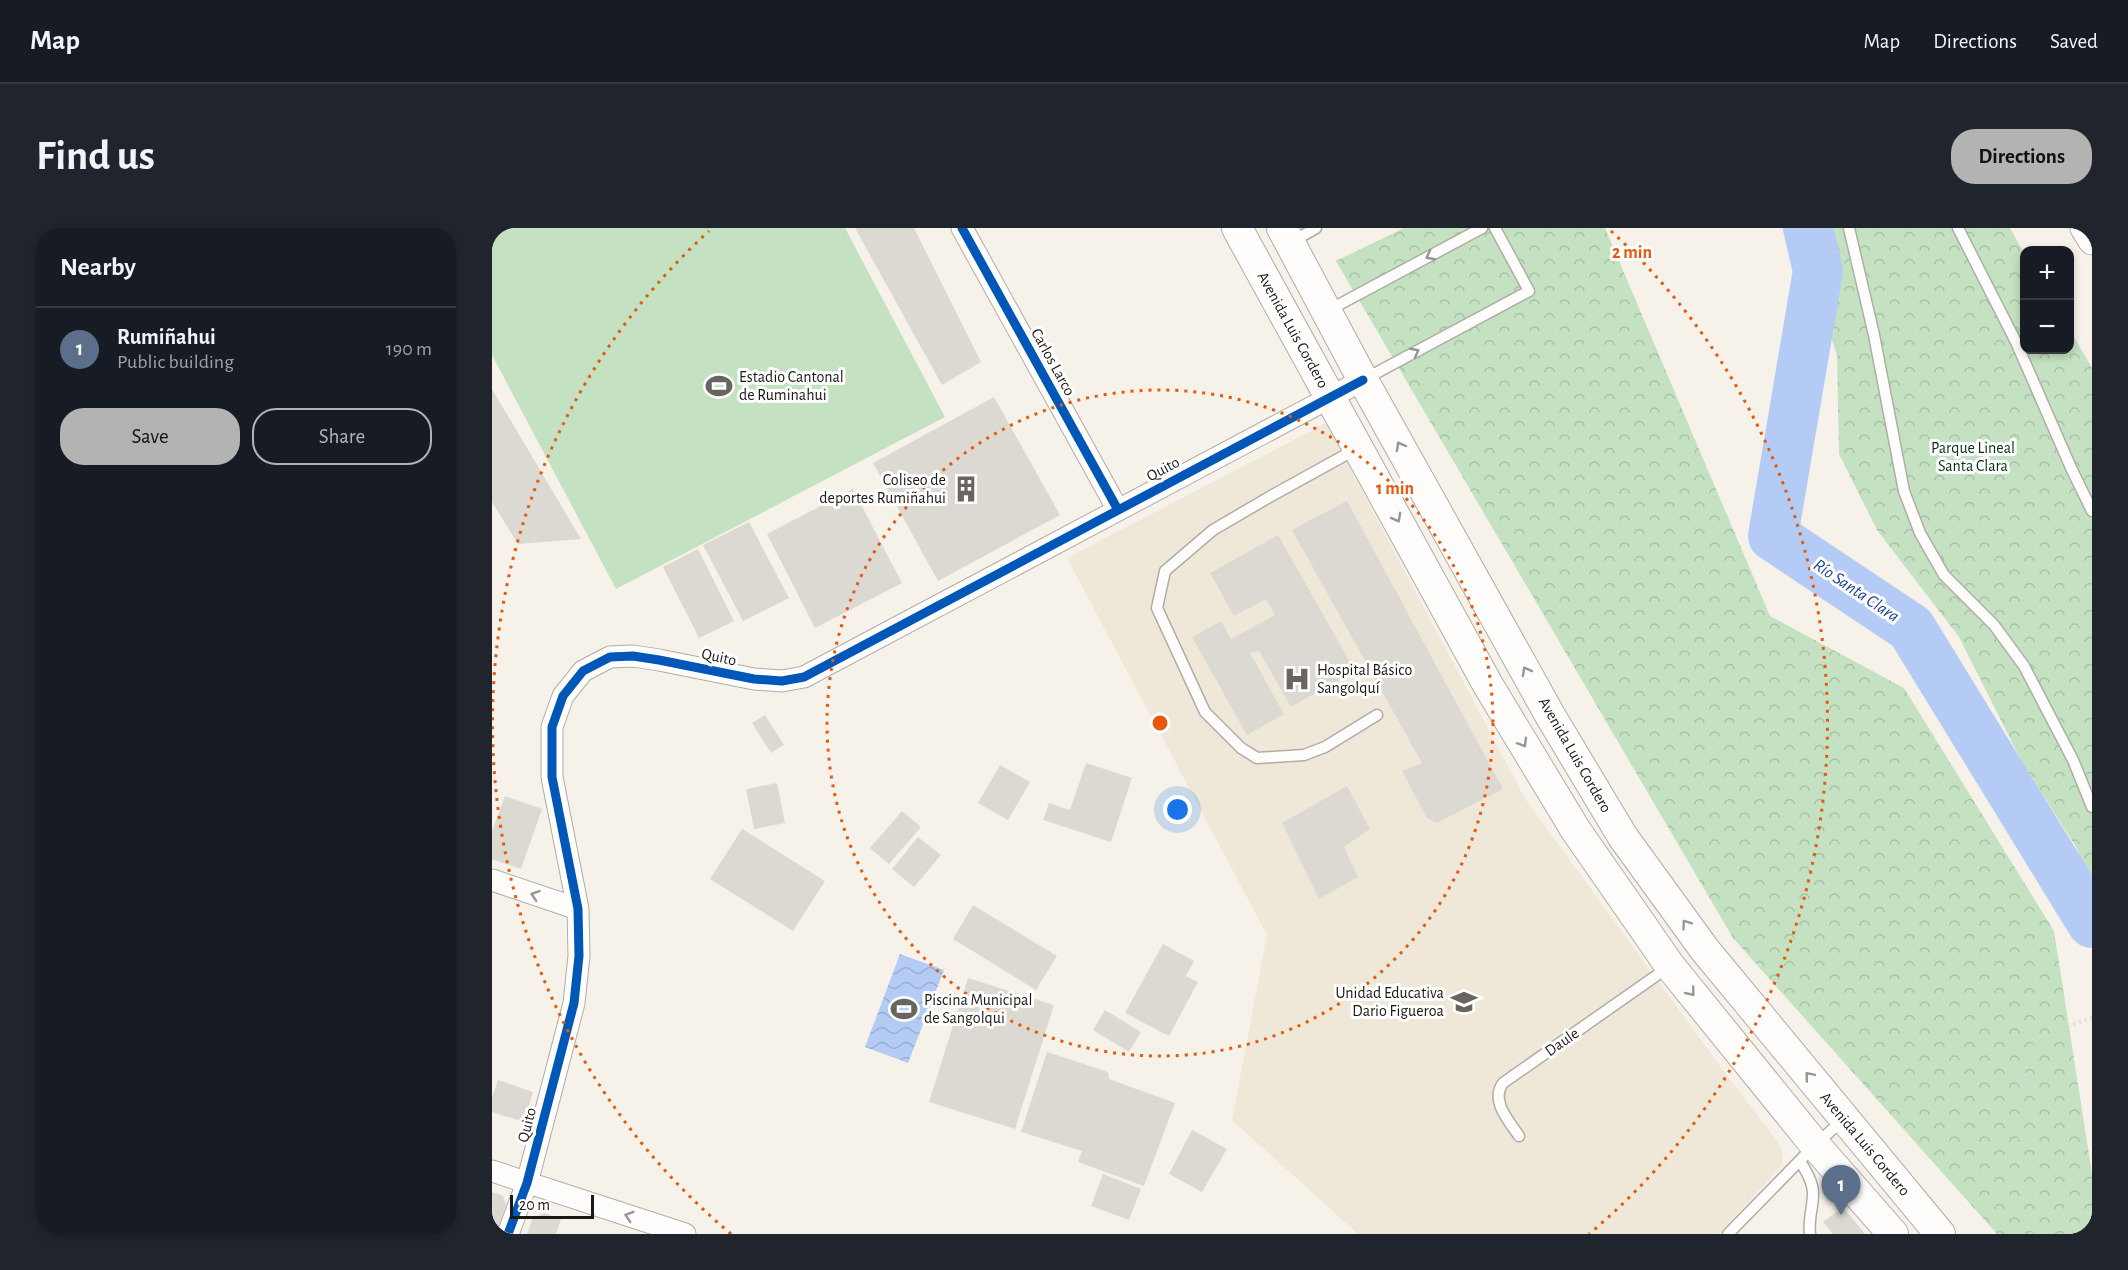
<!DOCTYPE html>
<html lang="en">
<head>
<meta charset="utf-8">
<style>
	:root { --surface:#171b24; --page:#20242c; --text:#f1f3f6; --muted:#9ea1a6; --line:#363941; --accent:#b3b3b2 }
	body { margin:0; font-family:"Alegreya Sans",sans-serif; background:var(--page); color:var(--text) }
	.controls { position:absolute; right:18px; top:18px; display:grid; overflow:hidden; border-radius:12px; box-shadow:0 3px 9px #0003 }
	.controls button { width:54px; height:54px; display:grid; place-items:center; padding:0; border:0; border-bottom:2px solid var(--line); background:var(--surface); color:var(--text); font:30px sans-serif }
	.scale { position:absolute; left:18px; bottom:15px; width:84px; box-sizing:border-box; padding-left:6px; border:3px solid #1c1915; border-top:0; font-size:16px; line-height:21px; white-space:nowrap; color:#1c1915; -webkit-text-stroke:4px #fff; paint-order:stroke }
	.you { position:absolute; left:686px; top:582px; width:21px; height:21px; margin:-15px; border:4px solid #fff; border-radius:50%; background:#1a73e8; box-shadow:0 0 0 9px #1a73e833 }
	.badge { display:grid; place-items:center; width:39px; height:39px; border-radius:50%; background:var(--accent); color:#fff; font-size:20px; font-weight:700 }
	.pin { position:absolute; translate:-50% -50px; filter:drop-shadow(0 2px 3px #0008) }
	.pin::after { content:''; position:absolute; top:32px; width:21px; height:18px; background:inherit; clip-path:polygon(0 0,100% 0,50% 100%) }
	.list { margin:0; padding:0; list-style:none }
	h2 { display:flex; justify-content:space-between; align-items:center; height:78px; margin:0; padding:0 24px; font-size:26px }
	h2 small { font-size:20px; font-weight:400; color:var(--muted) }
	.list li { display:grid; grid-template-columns:39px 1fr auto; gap:18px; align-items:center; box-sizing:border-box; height:84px; padding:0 24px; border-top:2px solid var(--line) }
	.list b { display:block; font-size:22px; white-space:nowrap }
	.list p { margin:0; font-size:20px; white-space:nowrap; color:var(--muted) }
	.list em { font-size:20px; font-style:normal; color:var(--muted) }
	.actions { display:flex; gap:12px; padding:18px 24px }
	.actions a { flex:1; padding:14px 0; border:2px solid var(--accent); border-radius:24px; text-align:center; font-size:21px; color:var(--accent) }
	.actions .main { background:var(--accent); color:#111 }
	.map { position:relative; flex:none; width:1600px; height:1006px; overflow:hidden; border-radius:24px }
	header { display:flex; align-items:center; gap:36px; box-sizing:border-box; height:84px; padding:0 30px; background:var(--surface); border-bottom:2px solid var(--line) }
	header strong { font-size:28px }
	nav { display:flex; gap:33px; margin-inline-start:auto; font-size:21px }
	.intro { display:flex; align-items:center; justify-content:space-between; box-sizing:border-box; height:144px; padding:0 36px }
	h1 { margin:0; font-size:42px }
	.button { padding:15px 27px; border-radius:24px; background:var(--accent); color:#111; font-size:21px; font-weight:700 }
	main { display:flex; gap:36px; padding:0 36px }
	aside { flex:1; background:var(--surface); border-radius:24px; box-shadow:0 3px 9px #0003 }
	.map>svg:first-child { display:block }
</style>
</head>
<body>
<header>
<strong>Map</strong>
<nav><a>Map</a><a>Directions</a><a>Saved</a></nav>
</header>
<div class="intro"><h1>Find us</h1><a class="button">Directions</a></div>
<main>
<aside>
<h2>Nearby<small></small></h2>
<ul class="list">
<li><span class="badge" style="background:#5c6f8a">1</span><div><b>Rumiñahui</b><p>Public building</p></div><em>190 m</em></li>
</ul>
<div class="actions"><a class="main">Save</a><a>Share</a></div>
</aside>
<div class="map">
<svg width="1600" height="1006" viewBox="0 0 1600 1006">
	<defs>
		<pattern id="forest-crowns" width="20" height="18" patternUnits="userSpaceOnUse" patternTransform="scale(1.5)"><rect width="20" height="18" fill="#c4e2c1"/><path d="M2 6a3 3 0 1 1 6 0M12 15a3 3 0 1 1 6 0" fill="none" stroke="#a8c1a5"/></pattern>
		<pattern id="water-waves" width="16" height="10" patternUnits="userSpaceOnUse" patternTransform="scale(1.5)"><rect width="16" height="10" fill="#b4ccf5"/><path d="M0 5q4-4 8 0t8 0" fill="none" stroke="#9aafd1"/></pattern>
	</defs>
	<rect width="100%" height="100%" fill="#f6f2ea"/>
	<path fill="#efe8d9" d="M 834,195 L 1034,572 L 1230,841 L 1290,920 L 1290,937 L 1227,1006 L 866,1006 L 740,892 L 775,707 L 575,330 Z"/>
	<path fill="#c4e2c1" d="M 0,0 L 353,0 L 453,189 L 124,361 L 0,127 Z"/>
	<path fill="url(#forest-crowns)" d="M 912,0 L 1113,0 L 1278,388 L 1412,460 L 1562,703 L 1600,946 L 1600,1006 L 1505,1006 L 1241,710 L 844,33 Z
		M 1302,0 L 1518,0 L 1532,25 L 1532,122 L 1578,122 L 1578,102 L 1600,140 L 1600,658 L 1584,619 L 1529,532 L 1467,409 L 1385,302 L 1347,226 L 1345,127 Z"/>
	<path fill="url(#water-waves)" d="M 408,726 L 452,742 L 416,835 L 373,819 Z"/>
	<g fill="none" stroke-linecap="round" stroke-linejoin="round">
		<path stroke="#b4ccf5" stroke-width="50" d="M 1316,0 L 1326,43 L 1281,308 L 1419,400 L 1600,695"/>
	</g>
	<path fill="#dcd9d3" d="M 363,0 L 422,0 L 489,134 L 450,157 Z
		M 0,161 L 89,311 L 26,316 L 0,274 Z
		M 502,169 L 568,287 L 446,353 L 381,235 Z
		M 361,261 L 410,355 L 323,400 L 275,306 Z
		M 855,273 L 1011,561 L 945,595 L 935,590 L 910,543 L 930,535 L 800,302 Z
		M 257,294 L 297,370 L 251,393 L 211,317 Z
		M 786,307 L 863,443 L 799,479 L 767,423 L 758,425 L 792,486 L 755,507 L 700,409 L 729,393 L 739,411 L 783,387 L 774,371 L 742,388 L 718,345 Z
		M 206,321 L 242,393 L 207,410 L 171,339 Z
		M 273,487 L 292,517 L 279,525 L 260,495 Z
		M 594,535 L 640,550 L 619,614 L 551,592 L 557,575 L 578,582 Z
		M 508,537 L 538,554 L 516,592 L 486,575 Z
		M 285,555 L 293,595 L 262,601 L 254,561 Z
		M 855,558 L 878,601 L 852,619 L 866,649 L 827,671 L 790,595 Z
		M 13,568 L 50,581 L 29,641 L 0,631 L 0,603 Z
		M 410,583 L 429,599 L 397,636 L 378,620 Z
		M 250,601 L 333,653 L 301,703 L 218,651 Z
		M 426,609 L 449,627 L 422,659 L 400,641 Z
		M 481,677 L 565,728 L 544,762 L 461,711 Z
		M 671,716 L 702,733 L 694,748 L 706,754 L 677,808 L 633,785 Z
		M 476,750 L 562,777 L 523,901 L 437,874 Z
		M 613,782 L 649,804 L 637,824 L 601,802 Z
		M 555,824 L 616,844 L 617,851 L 683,875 L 652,958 L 586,934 L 590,923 L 529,904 Z
		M 6,852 L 41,864 L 32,894 L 0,884 L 0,870 Z
		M 700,902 L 735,921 L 710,964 L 677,946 Z
		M 611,946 L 649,961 L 637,992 L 599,978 Z
		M 0,964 L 11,968 L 14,977 L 4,1006 L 0,1006 Z
		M 1351,979 L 1373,1006 L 1341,1006 L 1331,994 Z
		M 52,985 L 69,991 L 64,1006 L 35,1006 L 40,991 Z"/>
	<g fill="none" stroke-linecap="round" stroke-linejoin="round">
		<g stroke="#b0ada7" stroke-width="13">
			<path id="service" d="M 1357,0 L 1382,107 L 1412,263 L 1428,305 L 1452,347 L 1502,397 L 1532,438 L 1581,532 L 1600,579
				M 1466,0 L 1524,114 L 1580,242 L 1600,283
				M 798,15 L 824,0
				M 837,82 L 990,0
				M 871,152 L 1037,63 L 1003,0
				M 866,220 L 779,268 L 721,302 L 673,343 L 665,380 L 713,484 L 749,520 L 765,530 L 812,527 L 833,519 L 885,487
				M 1027,908 C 1017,893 998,873 1011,855 L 1178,738
				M 1308,933 C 1314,943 1321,954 1321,966 C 1321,979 1316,992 1318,1006
				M 1236,1006 L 1323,917 L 1352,891"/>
		</g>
		<g stroke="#b0ada7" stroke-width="23">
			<path id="minor" d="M 470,0 L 626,282
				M 0,652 L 86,681
				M 0,943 L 193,1006
				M 16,1006 L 35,955 L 82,775 L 87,728 L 86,681 L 60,549 L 60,499 L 71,468 L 91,443 L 118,429 L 141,428 L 167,432 L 262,451 L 290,453 L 312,449 L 871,152"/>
		</g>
		<g stroke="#b0ada7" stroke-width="29">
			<path id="tertiary" d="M 1592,0 L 1600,13"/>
		</g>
		<g stroke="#b0ada7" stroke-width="32">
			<path id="secondary" d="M 745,0 L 996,457 L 1083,601 L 1178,738 L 1323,917 L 1401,1006
				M 790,0 L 871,152 L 1059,489 L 1131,609 L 1213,722 L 1448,1006"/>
		</g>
		<path stroke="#dad8d6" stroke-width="4" stroke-dasharray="1.5 4.5" stroke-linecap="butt" d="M 1539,1006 L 1530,976 L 1525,875 L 1539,819 L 1551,806 L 1600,790"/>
		<use href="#service" stroke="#fefdfc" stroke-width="10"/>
		<use href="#minor" stroke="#fefdfc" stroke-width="21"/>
		<use href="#tertiary" stroke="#fefdfc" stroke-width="27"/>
		<use href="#secondary" stroke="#fefdfc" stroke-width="30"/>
		<g stroke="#fff" stroke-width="13">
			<path id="cycleway" d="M 470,0 L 626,282
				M 16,1006 L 35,955 L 82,775 L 87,728 L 86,681 L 60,549 L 60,499 L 71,468 L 91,443 L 118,429 L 141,428 L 167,432 L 262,451 L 290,453 L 312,449 L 871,152"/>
		</g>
		<use href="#cycleway" stroke="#0057b8" stroke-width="9"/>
	</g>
	<defs><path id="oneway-chevron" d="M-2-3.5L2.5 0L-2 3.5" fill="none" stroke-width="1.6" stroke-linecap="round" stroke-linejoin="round" transform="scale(1.5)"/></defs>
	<g stroke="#989694">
		<use href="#oneway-chevron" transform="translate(938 28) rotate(152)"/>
		<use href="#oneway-chevron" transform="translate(923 124) rotate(-28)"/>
		<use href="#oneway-chevron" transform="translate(908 218) rotate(-119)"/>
		<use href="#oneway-chevron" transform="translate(905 290) rotate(61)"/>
		<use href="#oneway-chevron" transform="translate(1034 443) rotate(-119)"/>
		<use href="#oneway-chevron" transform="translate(1031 515) rotate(59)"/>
		<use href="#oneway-chevron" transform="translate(43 667) rotate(-161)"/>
		<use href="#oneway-chevron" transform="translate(1194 696) rotate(-126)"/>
		<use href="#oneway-chevron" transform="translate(1199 764) rotate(51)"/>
		<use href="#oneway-chevron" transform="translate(1317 848) rotate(-130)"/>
		<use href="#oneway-chevron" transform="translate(137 988) rotate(-162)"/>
	</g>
	<g fill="none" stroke="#e8590c" stroke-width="3" stroke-dasharray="3 6">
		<circle cx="668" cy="495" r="333"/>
		<path d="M239 1006A667 667 0 0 1 217 3M1119 3A667 667 0 0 1 1097 1006"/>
	</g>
	<defs>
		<g id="stadium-bare" transform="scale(2.07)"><path d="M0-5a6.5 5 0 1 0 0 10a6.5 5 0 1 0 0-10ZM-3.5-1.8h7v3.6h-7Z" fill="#686560" stroke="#fff" stroke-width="2.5" paint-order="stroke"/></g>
		<g id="building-bare" transform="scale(2.07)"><path d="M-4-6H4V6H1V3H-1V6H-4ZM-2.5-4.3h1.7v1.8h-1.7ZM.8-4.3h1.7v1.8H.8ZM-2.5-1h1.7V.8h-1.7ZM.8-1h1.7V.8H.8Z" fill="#686560" stroke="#fff" stroke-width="2.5" paint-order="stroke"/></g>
		<g id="hospital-bare" transform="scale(2.07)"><path d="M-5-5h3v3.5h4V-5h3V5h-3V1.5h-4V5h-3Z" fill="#686560" stroke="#fff" stroke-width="2.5" paint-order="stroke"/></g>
		<g id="school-bare" transform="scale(2.07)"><path d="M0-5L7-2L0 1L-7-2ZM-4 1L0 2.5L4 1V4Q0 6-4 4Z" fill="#686560" stroke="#fff" stroke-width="2.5" paint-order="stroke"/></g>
	</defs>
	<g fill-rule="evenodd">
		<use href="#stadium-bare" x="227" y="158"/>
		<use href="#building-bare" x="474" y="261"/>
		<use href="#hospital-bare" x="805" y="451"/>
		<use href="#school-bare" x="972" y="774"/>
		<use href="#stadium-bare" x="412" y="781"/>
	</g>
	<g text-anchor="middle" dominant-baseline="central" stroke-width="6" stroke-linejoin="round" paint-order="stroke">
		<g font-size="16" fill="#1c1915" stroke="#fff">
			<text transform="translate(801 102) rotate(61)">Avenida Luis Cordero</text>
			<text transform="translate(561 134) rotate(61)">Carlos Larco</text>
			<text transform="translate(671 241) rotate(-28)">Quito</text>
			<text transform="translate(227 429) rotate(12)">Quito</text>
			<text transform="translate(1083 527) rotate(60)">Avenida Luis Cordero</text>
			<text transform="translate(1070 814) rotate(-35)">Daule</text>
			<text transform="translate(35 897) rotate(-76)">Quito</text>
			<text transform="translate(1373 916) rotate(50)">Avenida Luis Cordero</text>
		</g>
		<g font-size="16" fill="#1c1915" stroke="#fff" text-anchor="start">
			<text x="247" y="149">Estadio Cantonal<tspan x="247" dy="18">de Ruminahui</tspan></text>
			<text x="454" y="252" text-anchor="end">Coliseo de<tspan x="454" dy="18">deportes Rumiñahui</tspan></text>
			<text x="825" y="442">Hospital Básico<tspan x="825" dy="18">Sangolquí</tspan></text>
			<text x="952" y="765" text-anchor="end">Unidad Educativa<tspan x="952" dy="18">Dario Figueroa</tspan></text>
			<text x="432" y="772">Piscina Municipal<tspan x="432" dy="18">de Sangolqui</tspan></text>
		</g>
		<g font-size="16" fill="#083310" stroke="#fff">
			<text x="1481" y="220">Parque Lineal<tspan x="1481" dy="18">Santa Clara</tspan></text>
		</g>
		<g font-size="18" font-style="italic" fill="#1e448c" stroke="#fff">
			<text transform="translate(1364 363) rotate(34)">Río Santa Clara</text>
		</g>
	</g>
	<circle cx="668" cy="495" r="9" fill="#e8590c" stroke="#fff" stroke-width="3"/>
	<g font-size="18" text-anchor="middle" font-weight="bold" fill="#e8590c" stroke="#fff" stroke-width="6" stroke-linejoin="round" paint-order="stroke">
		<text x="1140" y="30">2 min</text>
		<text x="903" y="266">1 min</text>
	</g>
</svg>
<div class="controls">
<button>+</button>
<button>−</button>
</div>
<div class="scale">20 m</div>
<div class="you"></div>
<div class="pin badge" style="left:1349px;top:987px;background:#5c6f8a">1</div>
</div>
</main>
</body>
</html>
